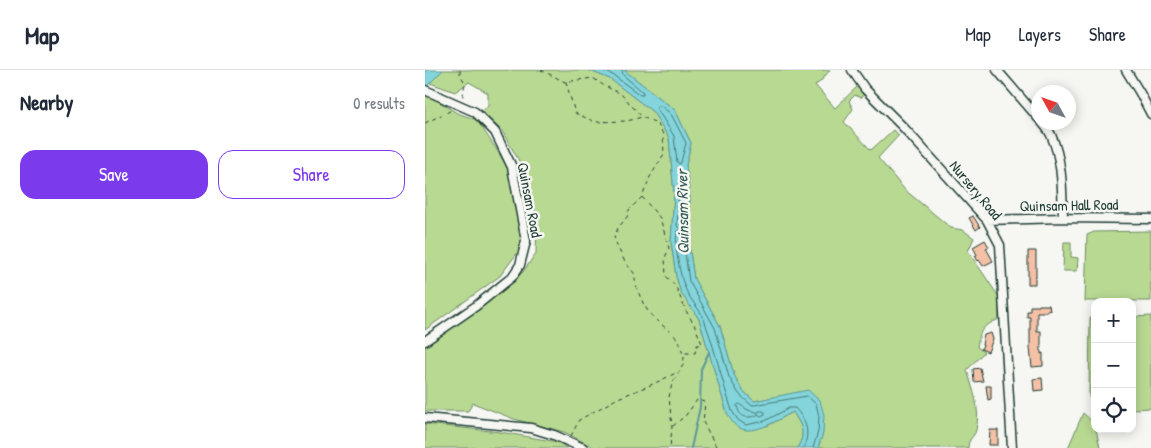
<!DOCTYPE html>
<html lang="en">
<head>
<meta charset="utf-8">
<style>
	:root { --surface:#fff; --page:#f2f2f3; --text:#1f2937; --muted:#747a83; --line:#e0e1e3; --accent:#7c3aed }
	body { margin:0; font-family:"Patrick Hand",sans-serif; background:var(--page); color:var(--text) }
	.controls { position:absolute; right:15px; bottom:15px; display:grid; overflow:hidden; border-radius:10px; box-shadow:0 2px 12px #0003 }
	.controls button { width:45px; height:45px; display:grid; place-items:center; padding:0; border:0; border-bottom:1px solid var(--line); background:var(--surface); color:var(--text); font:25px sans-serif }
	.compass { position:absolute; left:606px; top:15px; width:45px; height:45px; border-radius:50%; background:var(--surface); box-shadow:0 2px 12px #0003; rotate:310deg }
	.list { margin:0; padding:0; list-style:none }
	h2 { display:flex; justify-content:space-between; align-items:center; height:65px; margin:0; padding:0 20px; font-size:21px }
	h2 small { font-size:16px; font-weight:400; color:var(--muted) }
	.actions { display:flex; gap:10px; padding:15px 20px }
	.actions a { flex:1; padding:11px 0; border:1px solid var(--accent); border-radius:15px; text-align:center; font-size:18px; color:var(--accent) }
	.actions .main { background:var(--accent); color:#fff }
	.icon { flex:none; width:28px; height:28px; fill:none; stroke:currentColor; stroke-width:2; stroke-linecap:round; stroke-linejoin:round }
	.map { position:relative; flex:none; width:726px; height:378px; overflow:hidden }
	header { display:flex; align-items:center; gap:30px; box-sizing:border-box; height:70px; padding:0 25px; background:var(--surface); border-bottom:1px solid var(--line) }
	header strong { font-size:24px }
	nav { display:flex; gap:28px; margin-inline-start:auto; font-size:18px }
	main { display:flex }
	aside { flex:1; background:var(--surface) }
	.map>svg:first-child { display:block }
</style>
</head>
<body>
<header>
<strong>Map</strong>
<nav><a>Map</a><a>Layers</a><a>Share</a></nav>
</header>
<main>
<aside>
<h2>Nearby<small>0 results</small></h2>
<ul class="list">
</ul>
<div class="actions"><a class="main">Save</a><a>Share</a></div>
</aside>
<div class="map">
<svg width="726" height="378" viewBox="0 0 726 378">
	<rect width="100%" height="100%" fill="#f6f6f2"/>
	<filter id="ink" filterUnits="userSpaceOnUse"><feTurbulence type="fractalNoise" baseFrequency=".02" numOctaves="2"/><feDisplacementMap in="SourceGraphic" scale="10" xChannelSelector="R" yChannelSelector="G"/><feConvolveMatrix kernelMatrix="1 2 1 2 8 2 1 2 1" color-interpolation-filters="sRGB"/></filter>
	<g filter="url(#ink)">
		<path fill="#b8d992" stroke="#6c8b63" d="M 18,0 L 163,0 L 185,9 L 228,42 L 244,68 L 249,124 L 246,172 L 251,206 L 256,223 L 274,249 L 302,343 L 342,356 L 368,342 C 376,355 382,363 372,378 L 170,378 L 139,362 L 89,349 L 48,333 L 43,341 L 0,341 L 0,274 L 53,238 L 98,202 L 111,183 L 112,151 L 98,98 L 77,61 L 57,42 L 63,35 L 63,23 L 44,12 L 30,22 L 5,13 Z
			M 199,0 L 405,0 L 395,12 L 390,15 L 410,38 L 434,15 L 440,23 L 436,28 L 430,25 L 424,31 L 428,39 L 419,52 L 446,80 L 468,60 L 474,65 L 453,88 L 480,120 L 526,158 L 538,160 L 549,168 L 543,181 L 574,227 L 574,249 C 557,257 555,259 552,277 L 559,282 L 542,300 C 548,320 556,340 551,360 C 549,368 543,368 543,378 L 393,378 L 398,363 L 383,321 L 329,331 L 318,321 L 309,305 L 295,256 L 269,209 L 262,161 L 265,129 L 261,95 L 266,73 L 250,40 Z
			M 0,23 L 32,43 L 52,50 L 81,94 L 97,144 L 96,178 L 75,206 L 0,260 Z
			M 726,161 L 726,231 L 660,231 L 662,165 L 669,162 Z
			M 639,172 L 646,172 L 646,187 L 653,188 L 652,201 L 638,201 Z
			M 726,246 L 726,338 L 707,339 L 707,247 Z
			M 665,248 L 670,248 L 670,336 L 666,332 L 664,326 Z
			M 658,343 L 670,354 L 670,359 L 671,359 L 675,378 L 643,378 Z
			M 0,354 L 75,362 L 133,372 L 142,378 L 0,378 Z"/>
		<path fill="#83d4db" stroke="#5b9898" d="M 0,0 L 18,0 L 0,18 Z
			M 163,0 L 199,0 L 250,40 L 266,73 L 261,95 L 265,129 L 262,161 L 269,209 L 295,256 L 309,305 L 318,321 L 329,331 L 383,320 L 395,331 L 399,345 L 398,363 L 393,378 L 372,378 C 382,363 376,355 368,342 C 352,350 324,370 309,354 C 306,351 304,346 302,343 L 274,249 L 256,223 L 251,206 L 246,172 L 249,124 L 244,68 L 228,42 L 185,9 Z"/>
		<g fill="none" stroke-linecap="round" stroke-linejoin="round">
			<path stroke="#477977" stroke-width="1" d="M 176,0 L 188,5 L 215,25 L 218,25 L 218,22 L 198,5 L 197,0
				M 234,36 L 236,36 L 246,44 L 261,73 L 256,92 L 255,94 L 253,93 L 252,92 L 249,66 L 232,39 L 232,37 Z
				M 257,120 L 259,122 L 260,129 L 257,156 L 254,158 L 252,156 L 254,122 Z
				M 314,334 L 323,340 L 331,342 L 333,343 L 334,341 L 338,341 L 340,342 L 340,344 L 336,346 L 333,344 L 331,346 C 320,348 315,348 312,336 Z
				M 378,378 C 386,363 381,350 370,338 L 364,338 L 340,351 L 321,355 L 313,350 L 307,341 C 297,311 290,279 279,249 C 275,239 265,230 261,220 C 255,208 248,171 253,160 L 255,160 L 257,161 L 264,211 L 290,258 L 304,307 L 314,324 L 325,334 L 329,335 L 382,326 L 391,334 L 394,346 L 393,362 L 388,378"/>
			<path stroke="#5b9898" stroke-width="2" d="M 266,378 L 275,337 L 276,299 L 284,282"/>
		</g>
		<path fill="#f4c0a6" stroke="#1f3d34" d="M 548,146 L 555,157 L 551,160 L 544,148 Z
			M 560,170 L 564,177 L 561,178 L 568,191 L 558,196 L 554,190 L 553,191 L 550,186 L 552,185 L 548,177 Z
			M 603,181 L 611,181 L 611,207 L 610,207 L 610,214 L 603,214 Z
			M 614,235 L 624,235 L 625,241 L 622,240 L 622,242 L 612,242 L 612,261 L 616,261 L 616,284 L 618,283 L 618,296 L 607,297 L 605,278 L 605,247 L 602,247 L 602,241 L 605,241 L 605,236 L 614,236 Z
			M 566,263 L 568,269 L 563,282 L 556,279 L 558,275 L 557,275 L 559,265 Z
			M 555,298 L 558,311 L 549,312 L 548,299 Z
			M 617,308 L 618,320 L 609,321 L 608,309 Z
			M 561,316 L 566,316 L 566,329 L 563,330 Z
			M 565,360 L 573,360 L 573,375 L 564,375 Z"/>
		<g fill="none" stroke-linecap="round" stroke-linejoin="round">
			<g stroke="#1f3d34" stroke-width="11">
				<path id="minor" d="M 427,0 L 440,19 L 479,58 L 562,150 L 575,175 L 587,378
					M 572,0 L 614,49
					M 701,0 L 715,23 L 726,44
					M 0,20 L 50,42 L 70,62 L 87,97 L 101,171 L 95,195 L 87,207 L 51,236 L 0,271
					M 617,52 C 620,56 624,60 626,65 C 638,91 637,121 638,148
					M 562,150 L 638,148 L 726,149
					M 0,348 L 106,358 L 129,365 L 158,378"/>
			</g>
			<path stroke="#1f3d34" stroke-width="1" stroke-dasharray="4 4" stroke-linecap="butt" d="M 35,0 L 35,4 L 40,13 L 37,30
				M 116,0 L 140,12 L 168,8 L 178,15 L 196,24 L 217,47 L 232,53 L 238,64 L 239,84 L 225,107 L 217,127 L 235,148 L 244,178 L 240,188 L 241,206 L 251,217 L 261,241 L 270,256 L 277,274 L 272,275 L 270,283 L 258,283
				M 141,12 L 150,43 L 170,52 L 202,51 L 217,47
				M 0,53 L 29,39
				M 217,127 L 204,140 L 202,147 L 193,158 L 189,167 L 193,178 L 200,192 L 209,203 L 212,219 L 218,233 L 224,243 L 254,270 L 259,288 L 258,295 L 247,314 L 244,327 L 247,357 L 245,378
				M 248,356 L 261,345 L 272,330 L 280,332 L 278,352 L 292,378
				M 146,366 L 154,350 L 193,328 L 228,314 L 253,302"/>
			<use href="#minor" stroke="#f6f6f2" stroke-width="8"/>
		</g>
	</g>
	<g text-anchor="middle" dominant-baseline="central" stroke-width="5" stroke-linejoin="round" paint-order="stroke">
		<g font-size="15" fill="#1f3d34" stroke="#f6f6f2">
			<text transform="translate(551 120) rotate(50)">Nursery Road</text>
			<text transform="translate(105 130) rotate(79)">Quinsam Road</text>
			<text transform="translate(644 135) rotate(-1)">Quinsam Hall Road</text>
		</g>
		<g font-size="16" font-style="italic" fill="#335b55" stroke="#f6f6f2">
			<text transform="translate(257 142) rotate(-91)">Quinsam River</text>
		</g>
	</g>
</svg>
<div class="controls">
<button>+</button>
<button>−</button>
<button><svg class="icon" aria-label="locate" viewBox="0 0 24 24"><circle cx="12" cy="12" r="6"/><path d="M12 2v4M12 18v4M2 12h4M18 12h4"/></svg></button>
</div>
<svg class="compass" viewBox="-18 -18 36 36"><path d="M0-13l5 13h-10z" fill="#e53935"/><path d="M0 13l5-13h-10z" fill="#747a83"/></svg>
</div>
</main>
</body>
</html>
